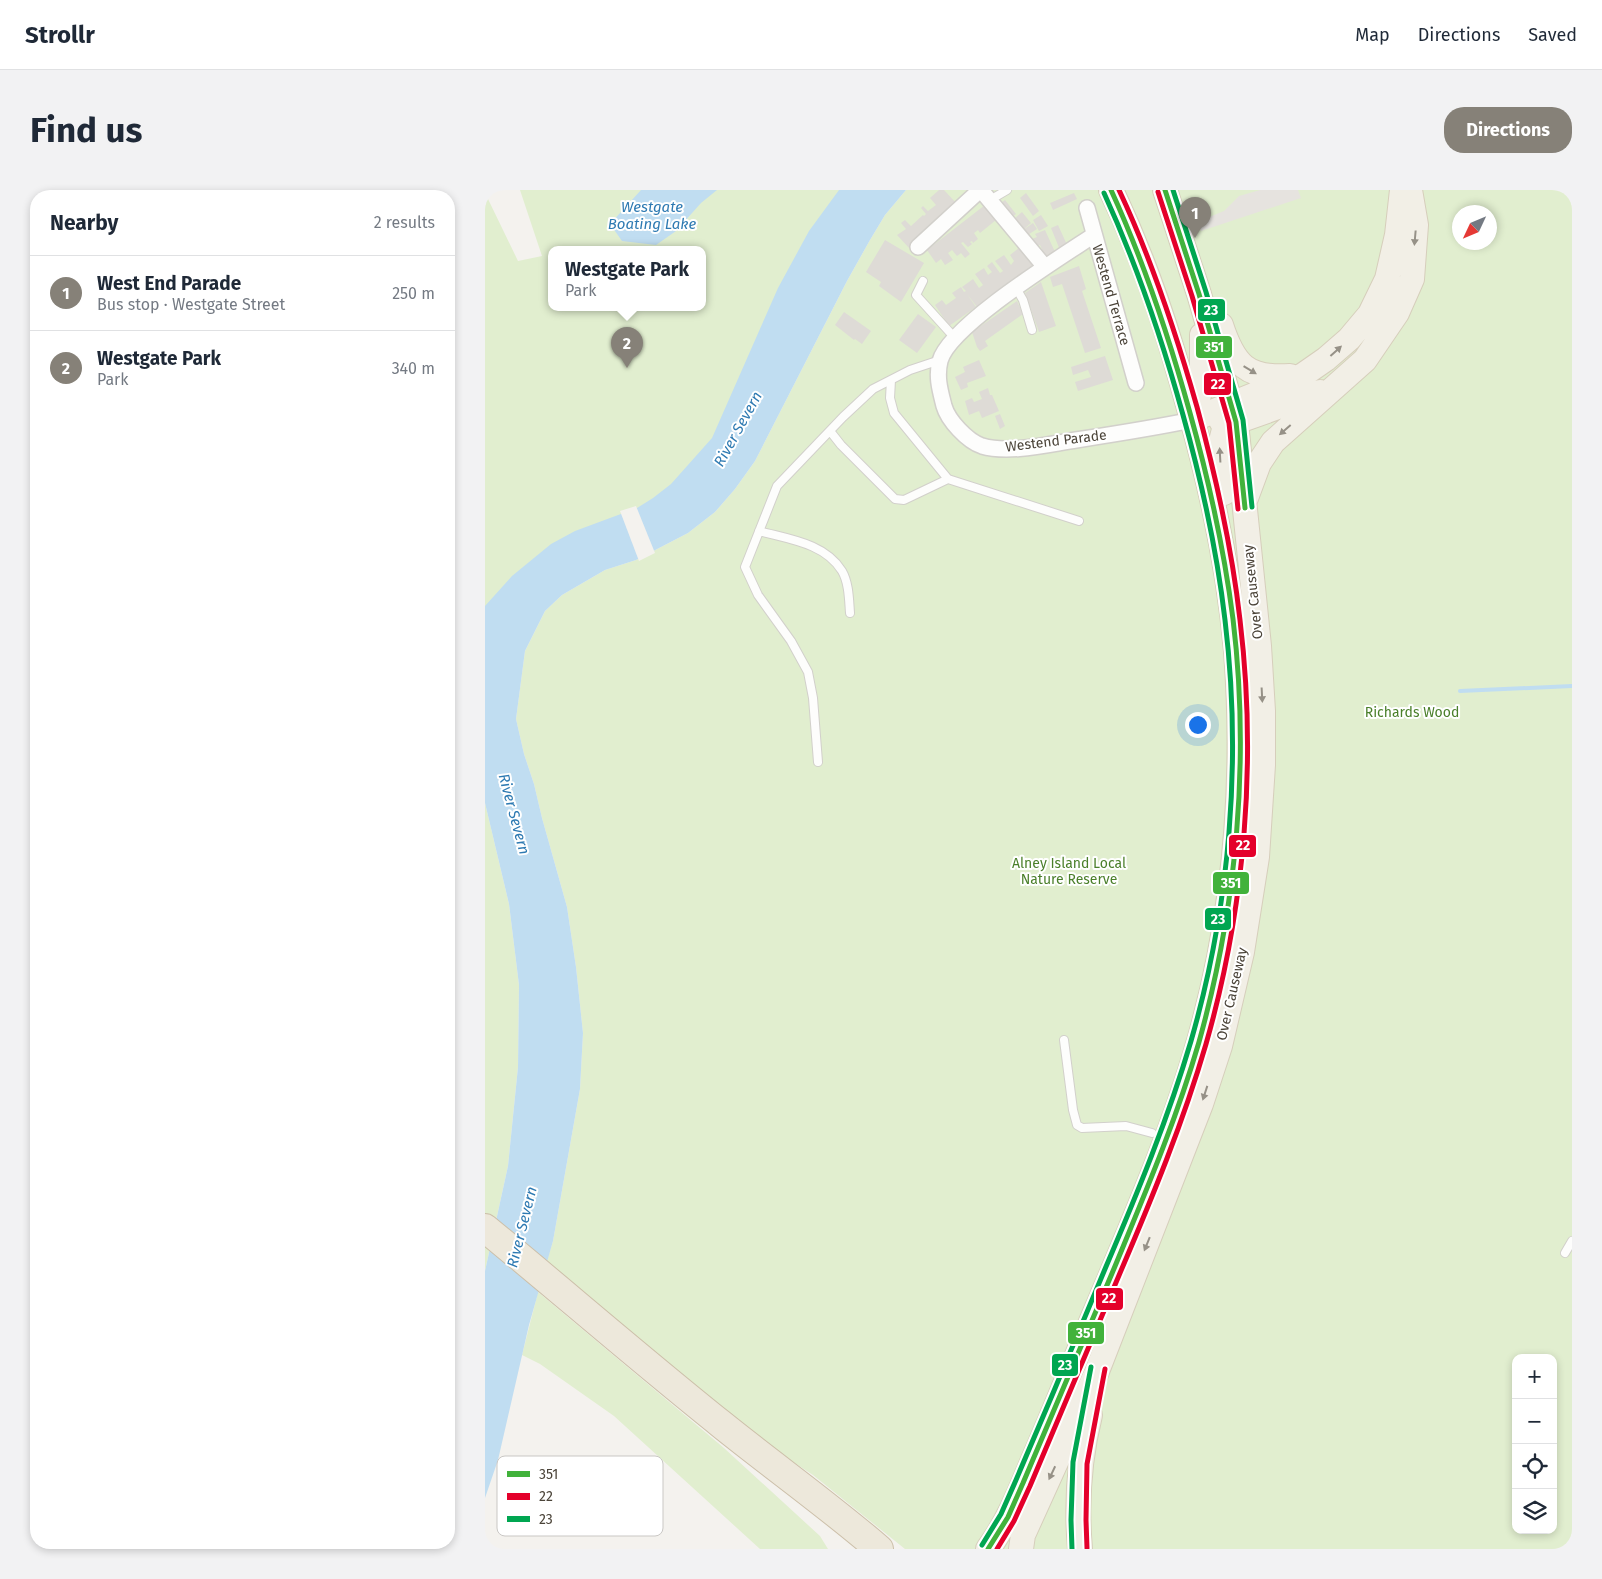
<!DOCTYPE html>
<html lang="en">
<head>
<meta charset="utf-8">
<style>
	:root { --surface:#fff; --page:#f2f2f3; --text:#1f2937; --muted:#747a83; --line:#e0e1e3; --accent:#868178 }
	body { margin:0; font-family:"Fira Sans",sans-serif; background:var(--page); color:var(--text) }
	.controls { position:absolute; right:15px; bottom:15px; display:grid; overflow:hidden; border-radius:10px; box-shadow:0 2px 8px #0003 }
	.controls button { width:45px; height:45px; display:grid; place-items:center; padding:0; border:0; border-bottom:1px solid var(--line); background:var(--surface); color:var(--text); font:25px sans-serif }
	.compass { position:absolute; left:967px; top:15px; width:45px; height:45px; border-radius:50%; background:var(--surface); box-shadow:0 2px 8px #0003; rotate:226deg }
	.you { position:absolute; left:712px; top:534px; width:18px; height:18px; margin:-12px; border:4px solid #fff; border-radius:50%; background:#1a73e8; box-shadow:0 0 0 8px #1a73e833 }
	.badge { display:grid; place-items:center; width:32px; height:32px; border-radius:50%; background:var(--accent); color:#fff; font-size:16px; font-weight:700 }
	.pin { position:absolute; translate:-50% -41px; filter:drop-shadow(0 1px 2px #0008) }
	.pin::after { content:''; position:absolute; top:26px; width:18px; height:15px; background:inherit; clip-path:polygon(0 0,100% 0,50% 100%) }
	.popup { position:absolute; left:63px; top:56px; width:158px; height:65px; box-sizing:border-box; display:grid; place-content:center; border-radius:10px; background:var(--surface); filter:drop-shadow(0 1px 4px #0005); font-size:16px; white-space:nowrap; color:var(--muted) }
	.popup b { font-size:19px; color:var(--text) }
	.popup::after { content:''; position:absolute; left:50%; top:100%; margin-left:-10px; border:10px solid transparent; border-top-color:var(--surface) }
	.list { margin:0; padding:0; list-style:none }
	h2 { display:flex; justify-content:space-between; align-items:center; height:65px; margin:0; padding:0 20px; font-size:21px }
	h2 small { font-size:16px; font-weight:400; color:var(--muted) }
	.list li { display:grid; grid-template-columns:32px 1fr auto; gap:15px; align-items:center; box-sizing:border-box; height:75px; padding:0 20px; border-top:1px solid var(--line) }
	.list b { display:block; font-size:19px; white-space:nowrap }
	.list p { margin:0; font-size:16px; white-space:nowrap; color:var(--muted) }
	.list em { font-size:16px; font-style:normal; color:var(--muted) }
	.icon { flex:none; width:28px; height:28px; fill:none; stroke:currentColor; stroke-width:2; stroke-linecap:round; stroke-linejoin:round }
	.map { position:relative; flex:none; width:1087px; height:1359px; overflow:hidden; border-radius:20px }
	header { display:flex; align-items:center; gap:30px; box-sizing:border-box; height:70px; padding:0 25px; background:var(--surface); border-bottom:1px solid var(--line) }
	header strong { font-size:24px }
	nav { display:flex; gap:28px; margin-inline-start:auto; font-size:18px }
	.intro { display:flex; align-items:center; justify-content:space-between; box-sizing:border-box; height:120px; padding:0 30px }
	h1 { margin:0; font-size:35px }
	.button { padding:12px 22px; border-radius:20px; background:var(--accent); color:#fff; font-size:18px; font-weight:700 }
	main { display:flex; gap:30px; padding:0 30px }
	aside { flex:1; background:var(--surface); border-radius:20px; box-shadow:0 2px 8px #0003 }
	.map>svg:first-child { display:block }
</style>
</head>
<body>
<header>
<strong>Strollr</strong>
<nav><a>Map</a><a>Directions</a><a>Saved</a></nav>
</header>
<div class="intro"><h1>Find us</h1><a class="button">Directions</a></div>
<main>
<aside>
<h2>Nearby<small>2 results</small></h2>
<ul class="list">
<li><span class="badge">1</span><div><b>West End Parade</b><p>Bus stop · Westgate Street</p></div><em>250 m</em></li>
<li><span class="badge">2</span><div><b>Westgate Park</b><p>Park</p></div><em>340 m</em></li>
</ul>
</aside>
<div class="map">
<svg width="1087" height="1359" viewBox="0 0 1087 1359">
	<rect width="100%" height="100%" fill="#f4f2ee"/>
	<path fill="#e1eecf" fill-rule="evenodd" d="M 35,0 L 389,0 L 234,276 L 0,460 L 0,10 L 3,9 L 33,71 L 57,66 ZM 67,59 L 217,59 L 217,117 L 67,117 Z
		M 421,0 L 1087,0 L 1087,1359 L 420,1359 L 328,1285 L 282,1255 L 60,1077 L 68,1051 L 95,899 L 98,843 L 91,777 L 82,717 L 57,628 L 49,594 L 39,564 L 31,529 L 40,461 L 60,421 L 77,405 L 120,380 L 151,370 L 203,343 L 230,322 L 250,299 L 270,271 L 362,91 L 385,50 L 400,25 ZM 974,22 L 1004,22 L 1004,52 L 974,52 ZM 1031,1168 L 1068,1168 L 1068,1340 L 1031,1340 Z
		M 0,613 L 24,714 L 34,795 L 33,877 L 23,976 L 0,1081 Z
		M 53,1102 L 239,1258 L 335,1346 L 343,1359 L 275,1359 L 129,1226 L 55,1174 L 37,1165 Z"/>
	<path fill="#e6e3df" d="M 775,0 L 813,0 L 816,8 L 716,41 L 712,32 L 739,21 L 754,6 Z"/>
	<path fill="#c0ddf1" d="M 156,0 L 232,0 L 216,13 L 191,41 L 171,55 L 137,51 L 125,34 Z
		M 354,0 L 421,0 L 400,25 L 385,50 L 362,91 L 270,271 L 250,299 L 230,322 L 203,343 L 151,370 L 120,380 L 77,405 L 60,421 L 40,461 L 31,529 L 39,564 L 49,594 L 57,628 L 82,717 L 91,777 L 98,843 L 95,899 L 68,1051 L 44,1135 L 13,1270 L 0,1308 L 0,1081 L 23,976 L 33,877 L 34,795 L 24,714 L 0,613 L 0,416 L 27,386 L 66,354 L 90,341 L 152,318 L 168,308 L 186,294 L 227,248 L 293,98 L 324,41 Z"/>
	<path fill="#f4f2ee" d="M 151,316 L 170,363 L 154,371 L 135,321 Z"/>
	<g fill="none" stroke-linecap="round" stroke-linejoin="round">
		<path stroke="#c0ddf1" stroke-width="4" d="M 975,501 L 1087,496"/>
	</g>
	<path fill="#dedbd6" d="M 454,0 L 459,0 L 473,15 L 425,59 L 412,45 L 421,39 L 416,33 L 420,30 L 426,36 L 438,25 L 439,26 L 441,24 L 436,18 L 438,16 L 443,21 L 451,15 L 445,8 Z
		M 541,3 L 554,21 L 548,26 L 535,8 Z
		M 589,3 L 592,9 L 568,20 L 565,13 Z
		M 520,10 L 531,24 L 527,27 L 516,13 Z
		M 500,15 L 511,30 L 495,43 L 493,40 L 489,43 L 493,49 L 488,53 L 487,51 L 485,52 L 487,54 L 483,57 L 478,52 L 476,53 L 485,64 L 480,68 L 476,63 L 472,66 L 467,60 L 463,63 L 468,70 L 460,75 L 456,69 L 451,73 L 442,60 Z
		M 537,22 L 546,33 L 538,40 L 529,29 Z
		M 556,25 L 563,36 L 554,41 L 548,30 Z
		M 548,33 L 552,39 L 541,46 L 538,40 Z
		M 573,35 L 583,57 L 575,60 L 566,38 Z
		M 560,40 L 570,62 L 560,66 L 555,55 L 551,56 L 547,49 L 552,47 L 550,44 Z
		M 400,50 L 439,73 L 416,112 L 394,96 L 396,92 L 381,82 Z
		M 534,58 L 538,64 L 541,62 L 550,74 L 492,117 L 482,104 L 491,117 L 464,136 L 450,115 L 457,110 L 461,115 L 471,108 L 467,103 L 476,97 L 479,102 L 481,101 L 477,97 L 488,89 L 494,98 L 498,95 L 490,84 L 499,78 L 503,85 L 507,82 L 502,76 L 507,72 L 515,83 L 518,81 L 510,71 L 519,65 L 526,75 L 529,71 L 525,65 Z
		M 594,76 L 601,99 L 597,101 L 616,158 L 600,163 L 577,94 L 568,97 L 565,87 Z
		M 556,92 L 571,136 L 554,142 L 540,103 Z
		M 532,111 L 538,124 L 500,151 L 503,156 L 495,161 L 492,157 L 487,142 Z
		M 359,122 L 386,141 L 377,154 L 370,149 L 369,150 L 350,135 Z
		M 433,124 L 451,137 L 432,163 L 414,150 Z
		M 620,166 L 628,190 L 593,201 L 590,192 L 606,187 L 603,180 L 588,185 L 586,177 Z
		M 494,170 L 501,186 L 482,193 L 483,197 L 476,200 L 470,187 L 480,182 L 478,177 Z
		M 503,198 L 505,205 L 507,205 L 514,221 L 497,228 L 494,221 L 484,225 L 480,211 L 487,208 L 489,212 L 497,209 L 494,202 Z
		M 515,224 L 520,236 L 515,239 L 510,226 Z"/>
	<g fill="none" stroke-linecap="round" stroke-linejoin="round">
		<g stroke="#d2d0cb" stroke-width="10">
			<path id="lane" d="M 505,10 L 522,0
				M 438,91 L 431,105 L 469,147
				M 531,98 L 538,110 L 547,140
				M 406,190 L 405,208 L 409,223 L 463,289 L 594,331
				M 345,241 L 356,255 L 410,309 L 419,310 L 463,289
				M 274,341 C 303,349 340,353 357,381 C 364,393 364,410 365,423
				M 333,572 L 328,508 L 323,482 L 306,451 L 273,405 L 260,377 L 292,296 L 358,227 L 388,199 L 425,180 L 455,170
				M 579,850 L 588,920 L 592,935 L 597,938 L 641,936 L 667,943
				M 1080,1063 L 1087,1051"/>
		</g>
		<g stroke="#d2d0cb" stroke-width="18">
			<path id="street" d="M 496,0 L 560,77
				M 602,18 L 651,193
				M 609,45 C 576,67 464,136 455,171 C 451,187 455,200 459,216 C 463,230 482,251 497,256 C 524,264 564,254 591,250 C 630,244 669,238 707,230
				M 433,57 L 495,0"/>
		</g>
		<g stroke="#d6cebb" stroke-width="26">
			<path id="primary" d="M 736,135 C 749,175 762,189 805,186
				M 708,228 L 717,193 L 717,145
				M 707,230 L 818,185 L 841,169 L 864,149 L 885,124 L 902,89 L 912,45 L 917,0
				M 736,231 L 751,232 L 835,202
				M 739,303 L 734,259 L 744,220
				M 761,308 L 774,273 L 788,252 L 880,170 L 912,123 L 927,89 L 931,35 L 925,0
				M 503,1359 C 523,1332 535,1301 548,1270 C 570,1220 590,1169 612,1118 C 649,1030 688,942 714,851 C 750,724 761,592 751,461 C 744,380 727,300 705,222 C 684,144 661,73 626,0
				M 536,1359 L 538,1345 L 611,1184 L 716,914 L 735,856 L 757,762 L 772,667 L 778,575 L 778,521 L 774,456 L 751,232 L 714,104 L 680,0
				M 595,1359 C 591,1313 594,1269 605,1225"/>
		</g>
		<g stroke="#ccbfa9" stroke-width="30">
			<path id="highway" d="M 0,1038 C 79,1103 156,1170 236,1234 C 288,1276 343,1315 394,1359"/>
		</g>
		<use href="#lane" stroke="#fdfdfc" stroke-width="8"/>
		<use href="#street" stroke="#fdfdfc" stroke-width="15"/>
		<use href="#primary" stroke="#f2efe6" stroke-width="24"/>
		<use href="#highway" stroke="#ede8db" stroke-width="28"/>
		<g stroke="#fff" stroke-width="9">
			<path id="bus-1" d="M 680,0 L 714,104 L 751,232 L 760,318
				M 503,1359 L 523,1327 L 538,1293 C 568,1222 598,1151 628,1081 C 659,1006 691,931 714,852 C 752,716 765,569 748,429 C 739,359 724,291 705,223 C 684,147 659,72 626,0"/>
		</g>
		<g stroke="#fff" stroke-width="9">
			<path id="bus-2" d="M 673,2 L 707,106 L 744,233 L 753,319
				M 602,1358 L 601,1330 L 602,1274 L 620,1179
				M 512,1359 L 529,1331 L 545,1296 C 575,1225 605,1154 635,1083 C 667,1008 698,933 721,854 C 760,718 772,571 755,430 C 747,358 731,287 712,217 C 691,143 667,70 634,0"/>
		</g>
		<g stroke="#fff" stroke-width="9">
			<path id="bus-3" d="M 688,0 L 721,102 L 758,230 L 767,317
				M 497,1355 L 516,1324 L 531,1290 C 561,1220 591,1149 620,1079 C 652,1004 683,929 706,851 C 745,716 757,570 740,430 C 732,361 717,293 698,225 C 677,149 652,75 619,3
				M 587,1359 L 586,1330 L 588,1272 L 606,1177"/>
		</g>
		<use href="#bus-1" stroke="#41b23b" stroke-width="5"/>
		<use href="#bus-2" stroke="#e4002b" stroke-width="5"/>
		<use href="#bus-3" stroke="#00a651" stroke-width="5"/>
	</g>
	<defs><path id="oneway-solid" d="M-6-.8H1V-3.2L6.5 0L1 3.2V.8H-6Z" transform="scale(1.25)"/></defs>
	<g fill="#969187">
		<use href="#oneway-solid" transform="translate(930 48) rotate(95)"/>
		<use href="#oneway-solid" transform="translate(851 161) rotate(-42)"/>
		<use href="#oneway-solid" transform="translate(765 180) rotate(31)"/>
		<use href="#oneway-solid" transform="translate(800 240) rotate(139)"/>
		<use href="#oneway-solid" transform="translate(735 265) rotate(-93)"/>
		<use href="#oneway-solid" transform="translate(777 505) rotate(87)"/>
		<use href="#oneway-solid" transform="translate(720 903) rotate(108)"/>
		<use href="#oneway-solid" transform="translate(662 1054) rotate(112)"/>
		<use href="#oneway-solid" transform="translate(567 1283) rotate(115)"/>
	</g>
	<g text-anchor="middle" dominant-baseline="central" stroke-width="4" stroke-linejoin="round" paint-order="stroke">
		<g font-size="14" fill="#4b4439" stroke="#fff">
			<text transform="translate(626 105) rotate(74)">Westend Terrace</text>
			<text transform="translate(571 251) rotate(-7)">Westend Parade</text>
			<text transform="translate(768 402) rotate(-96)">Over Causeway</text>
			<text transform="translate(747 804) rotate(-77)">Over Causeway</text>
		</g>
		<g font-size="14" fill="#4a7f2a" stroke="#fff">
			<text x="927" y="522">Richards Wood</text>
			<text x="584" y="673">Alney Island Local<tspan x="584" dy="16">Nature Reserve</tspan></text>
		</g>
		<g font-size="15" font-style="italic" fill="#2e7ab2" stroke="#fff">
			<text x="167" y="17">Westgate<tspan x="167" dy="17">Boating Lake</tspan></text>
			<text transform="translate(253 239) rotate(-61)">River Severn</text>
			<text transform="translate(29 624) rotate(75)">River Severn</text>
			<text transform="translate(37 1037) rotate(-76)">River Severn</text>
		</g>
	</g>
	<rect x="12" y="1266" width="166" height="80" rx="8" fill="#fff" stroke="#c9c7c4" stroke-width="1"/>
	<rect x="22" y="1281" width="23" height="6" fill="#41b23b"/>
	<rect x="22" y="1303" width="23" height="7" fill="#e4002b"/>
	<rect x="22" y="1326" width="23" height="6" fill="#00a651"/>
	<g font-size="14" fill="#4b4439">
		<text x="54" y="1289">351</text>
		<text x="54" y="1311">22</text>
		<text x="54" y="1334">23</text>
	</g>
	<g stroke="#fff" stroke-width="2">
		<rect x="712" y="108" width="29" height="24" rx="5" fill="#00a651"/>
		<rect x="710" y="145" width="38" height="24" rx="5" fill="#41b23b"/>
		<rect x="718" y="182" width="29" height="24" rx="5" fill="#e4002b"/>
		<rect x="743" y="644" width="29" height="24" rx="5" fill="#e4002b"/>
		<rect x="727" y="681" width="38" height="24" rx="5" fill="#41b23b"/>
		<rect x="719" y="717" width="28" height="24" rx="5" fill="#00a651"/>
		<rect x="610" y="1097" width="29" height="24" rx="5" fill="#e4002b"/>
		<rect x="582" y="1131" width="38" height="24" rx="5" fill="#41b23b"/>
		<rect x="566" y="1163" width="28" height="24" rx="5" fill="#00a651"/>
	</g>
	<g font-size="14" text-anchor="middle" font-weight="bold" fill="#fff">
		<text x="726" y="125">23</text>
		<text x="729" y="162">351</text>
		<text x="733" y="199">22</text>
		<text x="758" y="660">22</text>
		<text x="746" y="698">351</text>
		<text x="733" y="734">23</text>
		<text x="624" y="1113">22</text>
		<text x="601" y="1148">351</text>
		<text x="580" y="1180">23</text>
	</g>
</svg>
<div class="controls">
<button>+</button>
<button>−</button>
<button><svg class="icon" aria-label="locate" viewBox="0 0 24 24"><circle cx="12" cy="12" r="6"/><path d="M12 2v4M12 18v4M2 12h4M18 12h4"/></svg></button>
<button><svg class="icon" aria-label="layers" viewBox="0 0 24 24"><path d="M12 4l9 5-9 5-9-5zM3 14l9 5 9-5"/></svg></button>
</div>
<svg class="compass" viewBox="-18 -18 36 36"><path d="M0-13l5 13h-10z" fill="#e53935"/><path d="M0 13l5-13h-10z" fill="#747a83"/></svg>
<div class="you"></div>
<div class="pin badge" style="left:710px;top:48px">1</div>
<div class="pin badge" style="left:142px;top:178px">2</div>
<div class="popup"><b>Westgate Park</b>Park</div>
</div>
</main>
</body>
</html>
